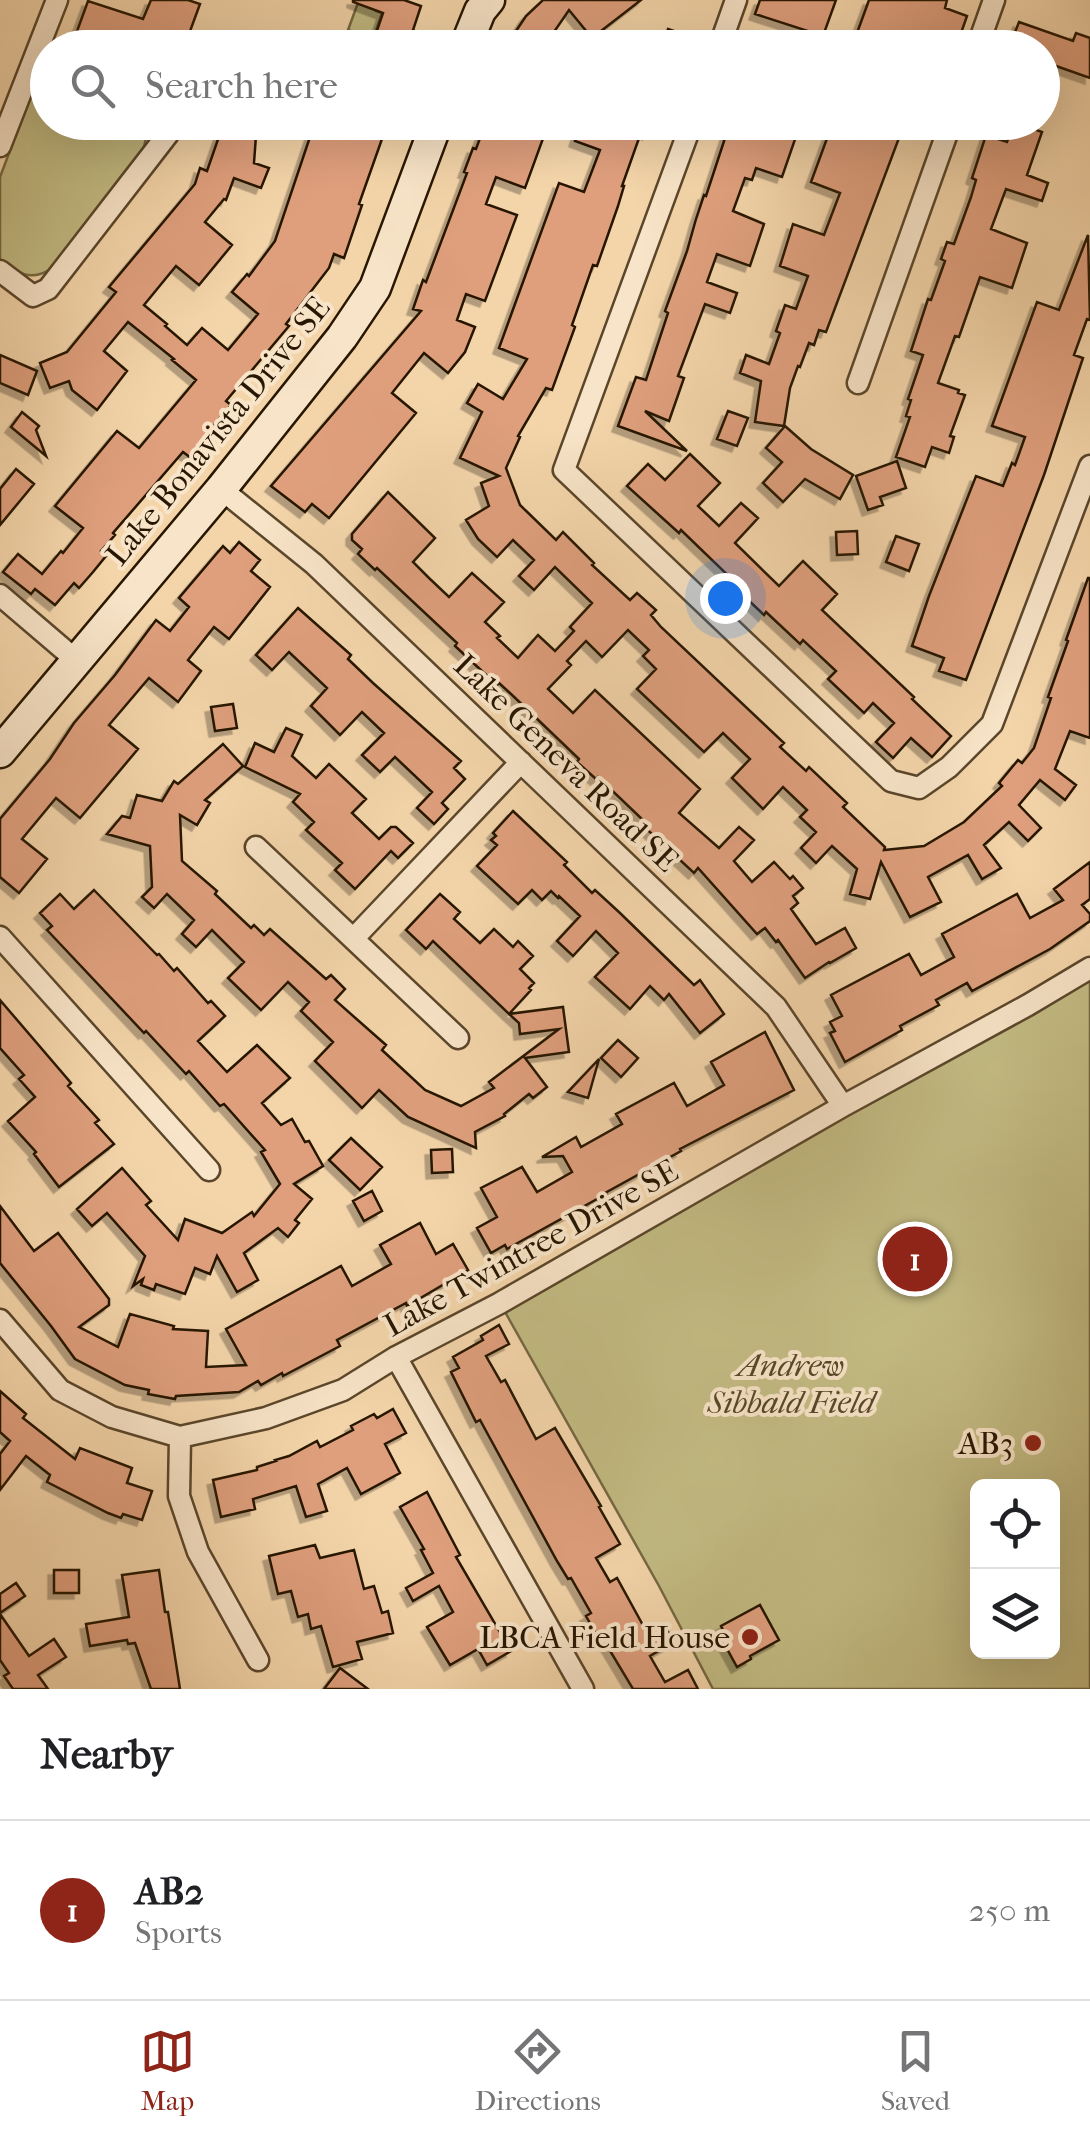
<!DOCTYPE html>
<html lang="en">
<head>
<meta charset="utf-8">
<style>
	:root { --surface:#fff; --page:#f2f2f2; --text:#202124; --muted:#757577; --line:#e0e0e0; --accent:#8f2418 }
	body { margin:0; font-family:"IM FELL French Canon",serif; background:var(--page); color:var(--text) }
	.controls { position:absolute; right:30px; bottom:30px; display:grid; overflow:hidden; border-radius:15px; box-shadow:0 10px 40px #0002 }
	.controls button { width:90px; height:90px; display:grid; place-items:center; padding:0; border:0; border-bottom:2px solid var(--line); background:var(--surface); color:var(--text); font:50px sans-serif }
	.you { position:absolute; left:725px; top:598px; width:35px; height:35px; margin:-25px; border:8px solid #fff; border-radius:50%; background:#1a73e8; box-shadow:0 0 0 15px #1a73e833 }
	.badge { display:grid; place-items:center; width:65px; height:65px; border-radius:50%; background:var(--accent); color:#fff; font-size:32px; font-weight:700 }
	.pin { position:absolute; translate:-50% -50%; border:5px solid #fff; box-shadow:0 2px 10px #0006 }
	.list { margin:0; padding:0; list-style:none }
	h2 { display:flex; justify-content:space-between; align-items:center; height:130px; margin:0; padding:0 40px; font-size:42px }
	h2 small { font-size:32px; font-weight:400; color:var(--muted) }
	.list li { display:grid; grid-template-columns:65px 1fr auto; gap:30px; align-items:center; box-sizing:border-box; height:180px; padding:0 40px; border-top:2px solid var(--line) }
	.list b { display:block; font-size:38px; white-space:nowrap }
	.list p { margin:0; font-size:32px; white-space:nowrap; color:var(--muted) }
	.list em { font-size:32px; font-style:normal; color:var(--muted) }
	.icon { flex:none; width:55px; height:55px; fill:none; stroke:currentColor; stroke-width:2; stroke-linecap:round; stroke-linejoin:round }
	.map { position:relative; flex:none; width:1090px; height:1689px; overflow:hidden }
	.search { position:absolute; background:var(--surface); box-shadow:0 10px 40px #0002; left:30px; right:30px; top:30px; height:110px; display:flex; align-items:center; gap:25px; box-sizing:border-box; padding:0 35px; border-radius:55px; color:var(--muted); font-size:38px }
	.sheet { height:310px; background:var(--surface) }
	nav { display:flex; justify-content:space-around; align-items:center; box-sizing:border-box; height:140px; border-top:2px solid var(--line); background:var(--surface); font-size:28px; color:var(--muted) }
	nav a { display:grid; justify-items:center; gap:5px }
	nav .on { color:var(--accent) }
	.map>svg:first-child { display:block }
</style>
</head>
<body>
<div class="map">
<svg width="1090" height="1689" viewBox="0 0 1090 1689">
	<defs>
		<filter id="shadow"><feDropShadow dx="-5.5" dy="5.5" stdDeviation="0" flood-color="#0004"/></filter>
	</defs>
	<rect width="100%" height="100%" fill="#f4d5aa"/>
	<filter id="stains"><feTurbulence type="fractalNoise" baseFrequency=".002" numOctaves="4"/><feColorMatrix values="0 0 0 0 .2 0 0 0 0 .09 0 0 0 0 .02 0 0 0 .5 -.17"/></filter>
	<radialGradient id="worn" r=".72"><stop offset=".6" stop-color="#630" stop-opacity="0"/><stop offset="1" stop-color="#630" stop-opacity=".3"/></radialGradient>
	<path fill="#c3bb83" stroke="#756842" stroke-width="2.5" fill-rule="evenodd" d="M 359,0 L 379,3 L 376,11 L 382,13 L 373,39 L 348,30 Z
		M 47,81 L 48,122 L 145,123 L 147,133 L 144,147 L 133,166 L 49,270 C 29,282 17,272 0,259 L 0,177 L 34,87 Z
		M 1090,968 L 1090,1689 L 713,1689 L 659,1586 L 500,1303 ZM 978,1486 L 1052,1486 L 1052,1652 L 978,1652 Z"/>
	<path fill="#df9f7d" stroke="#271601" stroke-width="2.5" filter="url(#shadow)" d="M 151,0 L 188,0 L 200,4 L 189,34 L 221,46 L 221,48 L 110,48 L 76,34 L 88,1 L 143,19 Z
		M 353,0 L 404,0 L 421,6 L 413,30 L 417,32 L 411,48 L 371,48 L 383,13 L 353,2 Z
		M 543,0 L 641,0 L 592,38 L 569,10 L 543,48 L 509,48 L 519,33 L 516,31 L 526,16 Z
		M 760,0 L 836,0 L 823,36 L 755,14 Z
		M 869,0 L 947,0 L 945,8 L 967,16 L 959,39 L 951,36 L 948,43 L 932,37 L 928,48 L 861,48 L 853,44 Z
		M 1019,22 L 1073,41 L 1076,33 L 1090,38 L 1090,78 L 1042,61 L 1042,48 L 1009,48 Z
		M 668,29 L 688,36 L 683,48 L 661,48 Z
		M 224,122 L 257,122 L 254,163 L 269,168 L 261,188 L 234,178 L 226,200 L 224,199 L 205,222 L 232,245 L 199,285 L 176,266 L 144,305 L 167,324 L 165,326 L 187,345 L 202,328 L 228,350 L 258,314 L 232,292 L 247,274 L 249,276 L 275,241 L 315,122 L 388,122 L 359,204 L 362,205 L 344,258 L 334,254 L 329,268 L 286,324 L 289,326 L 226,401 L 231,405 L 212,427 L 217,432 L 209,442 L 206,441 L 191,458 L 183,452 L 113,533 L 115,535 L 101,551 L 106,556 L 93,572 L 79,588 L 74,583 L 55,605 L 35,589 L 31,594 L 3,572 L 18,554 L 42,574 L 61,551 L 63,553 L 83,528 L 55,506 L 117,431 L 139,448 L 196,380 L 172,360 L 174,359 L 128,322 L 104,351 L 127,371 L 97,410 L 72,390 L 69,381 L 50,388 L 40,363 L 67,352 L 116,292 L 109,287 L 195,184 L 200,168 L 207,171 Z
		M 486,122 L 549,122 L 525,188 L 496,177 L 486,204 L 517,215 L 485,301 L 466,294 L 457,320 L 475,327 L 465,352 L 448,373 L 424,353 L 392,393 L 416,413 L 329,518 L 312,504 L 305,512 L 271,486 L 421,311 L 413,309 L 423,280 L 426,282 L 467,173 L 464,172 L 473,148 L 476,149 Z
		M 581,122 L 648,122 L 642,139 L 639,138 L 622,186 L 624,186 L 618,206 L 597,266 L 593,265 L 572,325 L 575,327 L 552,390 L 546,388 L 518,436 L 520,437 L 506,468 L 520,505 L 556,540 L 563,532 L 594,563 L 592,565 L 630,600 L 637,593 L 656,610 L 651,615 L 661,627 L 784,743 L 780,747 L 806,771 L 809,767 L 847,803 L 843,807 L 885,847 L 884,850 L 924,846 L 964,822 L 1002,786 L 999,783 L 1018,760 L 1022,763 L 1034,748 L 1051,698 L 1048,697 L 1068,641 L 1066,640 L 1088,578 L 1090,578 L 1090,738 L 1070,731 L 1055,769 L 1076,785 L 1065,800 L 1040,780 L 1019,805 L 1041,828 L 1028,841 L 1009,822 L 984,845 L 1001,868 L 982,879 L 968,855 L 928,877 L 941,902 L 910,917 L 881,862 L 870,899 L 850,894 L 857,869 L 832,846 L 816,863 L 801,848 L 816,832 L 800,817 L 807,810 L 783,787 L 763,809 L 732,778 L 750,759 L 723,733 L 704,752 L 637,689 L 656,669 L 643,656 L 649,650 L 628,630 L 602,657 L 586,641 L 567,661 L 571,665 L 548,689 L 573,713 L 595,690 L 700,789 L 679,813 L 719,848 L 739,827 L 754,840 L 734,861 L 752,882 L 774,862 L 790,879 L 793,876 L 803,888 L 793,896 L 798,903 L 791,909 L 816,944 L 845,928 L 856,948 L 830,963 L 829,962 L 805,978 L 778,940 L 776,942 L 765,928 L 757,934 L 698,868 L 694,873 L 640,823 L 643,820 L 598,777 L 596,779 L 577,762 L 579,759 L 511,694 L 499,683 L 497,685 L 455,646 L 457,643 L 377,568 L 375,570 L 358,554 L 362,549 L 352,540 L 352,534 L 388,492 L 435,538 L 413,562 L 429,578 L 449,597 L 472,573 L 504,602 L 485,622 L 500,636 L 497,638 L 518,658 L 538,635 L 555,651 L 574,631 L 570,627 L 592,603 L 555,567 L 534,590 L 519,576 L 534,560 L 513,540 L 497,557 L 478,539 L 466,520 L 489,506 L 481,483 L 499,476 L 460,458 L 482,412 L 467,403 L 478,384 L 503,399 L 527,359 L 499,348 L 559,183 L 584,192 L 600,150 L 575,141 Z
		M 732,122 L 801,122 L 782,177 L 756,168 L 752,180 L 745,178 L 733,211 L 764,224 L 750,266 L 717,254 L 707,282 L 737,293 L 730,313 L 705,304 L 678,376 L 684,378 L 669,421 L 645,411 L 687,451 L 618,426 L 636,377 L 646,380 L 668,313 L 665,311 L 687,251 L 696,219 L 704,195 L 706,196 L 726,135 L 728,136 Z
		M 833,122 L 905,122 L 826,332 L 819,330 L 814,345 L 809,343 L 800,367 L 798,366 L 790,388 L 784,426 L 755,422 L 761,381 L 740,373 L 746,355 L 769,364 L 780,333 L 776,331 L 785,305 L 796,309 L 808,276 L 780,266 L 793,224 L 824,235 L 840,193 L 811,182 Z
		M 1014,122 L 1042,132 L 1027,175 L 1048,183 L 1042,201 L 1006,189 L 991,229 L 1027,243 L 1012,288 L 980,277 L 959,337 L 955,336 L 938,383 L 959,390 L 958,393 L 965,395 L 950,436 L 954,437 L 949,453 L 932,447 L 925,467 L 896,457 L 910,417 L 906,416 L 911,400 L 908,399 L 923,355 L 911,351 L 928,299 L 931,300 L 945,261 L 941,259 L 947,242 L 954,244 L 971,197 L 976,180 L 972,178 L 986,135 L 1007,142 Z
		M 1088,235 L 1090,320 L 1087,319 L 1074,355 L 1083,358 L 1044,475 L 966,680 L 939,671 L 944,658 L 912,646 L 929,596 L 976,476 L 1003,486 L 1012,463 L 1015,465 L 1025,437 L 992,426 L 1037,302 L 1059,310 Z
		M 0,355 L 37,371 L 28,395 L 0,383 Z
		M 728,411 L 748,418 L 737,446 L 717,439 Z
		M 22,412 L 39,426 L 36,430 L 46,456 L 11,427 Z
		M 785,426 L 811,449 L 853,475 L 840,499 L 805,479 L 783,502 L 763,483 L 782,462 L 766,448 Z
		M 690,454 L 720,483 L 698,506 L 719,526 L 741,503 L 758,518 L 735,543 L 779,586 L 803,561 L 837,594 L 822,610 L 914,697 L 912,699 L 951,736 L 932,757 L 911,738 L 893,758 L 876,742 L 894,723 L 873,703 L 864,713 L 828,679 L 836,671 L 803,640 L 800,644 L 766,612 L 764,615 L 744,596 L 746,594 L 736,583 L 681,530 L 679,533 L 627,486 L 648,464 L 665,480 Z
		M 897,461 L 906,488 L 880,497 L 883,505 L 868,510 L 856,476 Z
		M 16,469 L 34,484 L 0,525 L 0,489 Z
		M 857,531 L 858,554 L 837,555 L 836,532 Z
		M 896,536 L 919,544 L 909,571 L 886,562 Z
		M 239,542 L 260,560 L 251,571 L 270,587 L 229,639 L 214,627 L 188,660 L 201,671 L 178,702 L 149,678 L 109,725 L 138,749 L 80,818 L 56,798 L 22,839 L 47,859 L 19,893 L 0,877 L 0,819 L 50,759 L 74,723 L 115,675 L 156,620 L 170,631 L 189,607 L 179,598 L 223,546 L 230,553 Z
		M 298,608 L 351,655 L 348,659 L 373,683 L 461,761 L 454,768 L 465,779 L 442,803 L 448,809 L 434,824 L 417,808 L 432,792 L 395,757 L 380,772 L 362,755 L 384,733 L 362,712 L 340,735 L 311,706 L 327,688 L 289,652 L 272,670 L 256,655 Z
		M 233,704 L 237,728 L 215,731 L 211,707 Z
		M 286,728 L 302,735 L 292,756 L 316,778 L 329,764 L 366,799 L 352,813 L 379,839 L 391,827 L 396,827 L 413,843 L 398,858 L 391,851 L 355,889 L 335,870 L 342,863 L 306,830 L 314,822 L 293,802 L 300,794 L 245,767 L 255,743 L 274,752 Z
		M 223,744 L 243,766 L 205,800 L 210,803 L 197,825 L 180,815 L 182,861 L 217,891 L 215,894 L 251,928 L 254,925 L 264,935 L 270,929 L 326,979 L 331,975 L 345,989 L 335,1000 L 386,1045 L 382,1050 L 425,1090 L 461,1106 L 494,1088 L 489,1082 L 559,1029 L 520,1034 L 519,1023 L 509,1014 L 563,1007 L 569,1052 L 525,1058 L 547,1087 L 533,1098 L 529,1094 L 504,1114 L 505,1116 L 475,1132 L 476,1148 L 408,1117 L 379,1090 L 362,1108 L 315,1061 L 333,1042 L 301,1011 L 309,1002 L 288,982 L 261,1010 L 228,978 L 244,962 L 212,930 L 196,947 L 182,934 L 194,920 L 167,894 L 154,908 L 142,897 L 152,887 L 150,846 L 107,834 L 122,816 L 130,818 L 137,795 L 162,801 L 174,781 L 178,784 Z
		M 513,811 L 567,862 L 564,865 L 592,893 L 595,890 L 620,913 L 694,985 L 700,980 L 724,1014 L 700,1033 L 669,994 L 664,1000 L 650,986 L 630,1009 L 595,977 L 618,953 L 596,931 L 573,956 L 557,941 L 580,916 L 559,896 L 558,898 L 551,891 L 542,900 L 532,890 L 518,904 L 477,866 L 497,845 L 491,840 L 496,836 L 493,833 Z
		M 1090,862 L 1090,899 L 1082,905 L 1090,914 L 1090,921 L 1050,949 L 972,991 L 967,983 L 936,1000 L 939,1005 L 900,1026 L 902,1030 L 845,1062 L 830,1033 L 835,1031 L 830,1022 L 842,1016 L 831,995 L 909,954 L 921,975 L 954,957 L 942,934 L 1017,894 L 1030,918 L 1063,900 L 1054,889 Z
		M 94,890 L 157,955 L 159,954 L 174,971 L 177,968 L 208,1003 L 211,1001 L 225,1016 L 198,1041 L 227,1072 L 257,1045 L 290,1078 L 262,1103 L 281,1125 L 292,1119 L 305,1142 L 309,1141 L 323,1166 L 294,1184 L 312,1199 L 295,1220 L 299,1223 L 288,1237 L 278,1228 L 244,1253 L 258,1280 L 237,1292 L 217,1256 L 210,1274 L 195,1268 L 185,1294 L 156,1284 L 154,1290 L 141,1285 L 143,1279 L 133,1286 L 145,1256 L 107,1213 L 92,1226 L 77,1209 L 122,1168 L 151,1201 L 146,1205 L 178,1240 L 185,1219 L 222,1233 L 252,1212 L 254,1216 L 280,1184 L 261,1152 L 265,1150 L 224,1104 L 220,1106 L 189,1071 L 186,1074 L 146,1031 L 144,1033 L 47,930 L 52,926 L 40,913 L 60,894 L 74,909 Z
		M 440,894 L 460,912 L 454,919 L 480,943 L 494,929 L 513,947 L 518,941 L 533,956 L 520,969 L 534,983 L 529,988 L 531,990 L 509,1014 L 433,941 L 426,949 L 406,930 Z
		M 0,1000 L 71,1083 L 68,1086 L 99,1120 L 95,1123 L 114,1144 L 59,1187 L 34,1154 L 36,1152 L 8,1121 L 35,1097 L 19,1079 L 24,1075 L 0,1048 Z
		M 765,1032 L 794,1090 L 680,1149 L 681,1151 L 605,1193 L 606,1194 L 507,1249 L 505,1245 L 491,1253 L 477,1228 L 497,1217 L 481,1188 L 522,1167 L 537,1192 L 572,1172 L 563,1156 L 542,1157 L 576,1137 L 581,1147 L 622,1124 L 616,1114 L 674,1083 L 687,1106 L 724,1085 L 711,1062 Z
		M 618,1040 L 638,1058 L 621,1077 L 601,1058 Z
		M 599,1059 L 588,1098 L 568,1092 Z
		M 351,1138 L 382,1167 L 360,1190 L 329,1160 Z
		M 452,1149 L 453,1172 L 432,1173 L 431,1150 Z
		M 372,1191 L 382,1211 L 364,1221 L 353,1201 Z
		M 0,1206 L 34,1251 L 58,1233 L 109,1299 L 109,1305 L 79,1327 L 118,1347 L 130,1314 L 174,1326 L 173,1329 L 208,1331 L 206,1367 L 246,1365 L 226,1329 L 341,1266 L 352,1286 L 391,1264 L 380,1245 L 420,1223 L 436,1254 L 453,1244 L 468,1270 L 407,1306 L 406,1303 L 337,1340 L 340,1346 L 283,1376 L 282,1373 L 261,1385 L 258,1381 L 239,1392 L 176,1396 L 175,1399 L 148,1394 L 149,1390 L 125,1385 L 75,1359 L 51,1326 L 0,1263 Z
		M 499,1325 L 509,1344 L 486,1356 L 501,1382 L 505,1380 L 536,1439 L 555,1428 L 601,1506 L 599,1507 L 620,1544 L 596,1558 L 610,1582 L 617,1578 L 650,1638 L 666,1628 L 674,1642 L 650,1656 L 665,1682 L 688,1670 L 698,1689 L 633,1689 L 600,1634 L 597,1636 L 586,1616 L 591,1613 L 571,1578 L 568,1579 L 557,1561 L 480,1420 L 476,1422 L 451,1372 L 459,1368 L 453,1357 L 483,1340 L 481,1336 Z
		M 0,1391 L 26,1414 L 23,1418 L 75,1459 L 80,1448 L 132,1468 L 127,1483 L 152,1491 L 142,1520 L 123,1514 L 121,1518 L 108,1513 L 47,1482 L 50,1475 L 26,1456 L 0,1490 L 0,1454 L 10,1441 L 0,1432 Z
		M 393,1409 L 406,1433 L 385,1444 L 400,1473 L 361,1494 L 347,1468 L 318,1484 L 327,1511 L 306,1517 L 296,1486 L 253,1499 L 255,1509 L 221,1517 L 213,1480 L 257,1470 L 257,1467 L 276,1461 L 275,1460 L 289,1456 L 317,1441 L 320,1447 L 353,1430 L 351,1426 L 374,1414 L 377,1418 Z
		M 427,1492 L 460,1555 L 456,1557 L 511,1651 L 487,1665 L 478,1649 L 450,1665 L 427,1627 L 453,1612 L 439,1586 L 413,1601 L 406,1588 L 433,1573 L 421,1550 L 424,1549 L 400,1507 Z
		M 315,1545 L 320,1558 L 354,1550 L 364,1589 L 374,1586 L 382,1613 L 388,1611 L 393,1633 L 357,1642 L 362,1659 L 333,1667 L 321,1626 L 311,1629 L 308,1614 L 298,1617 L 291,1591 L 278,1594 L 269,1556 Z
		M 54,1570 L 79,1570 L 79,1593 L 54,1593 Z
		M 159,1570 L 165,1612 L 168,1612 L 180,1689 L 151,1689 L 135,1643 L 128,1644 L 127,1640 L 90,1646 L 86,1624 L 129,1617 L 122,1575 Z
		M 16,1583 L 25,1596 L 0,1613 L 0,1594 Z
		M 760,1605 L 779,1640 L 750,1656 L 751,1659 L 737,1667 L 721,1638 L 726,1636 L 721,1626 Z
		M 0,1614 L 29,1656 L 54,1639 L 66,1657 L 38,1675 L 48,1689 L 13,1689 L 4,1676 L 9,1673 L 0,1660 Z
		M 340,1668 L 368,1689 L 324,1689 Z"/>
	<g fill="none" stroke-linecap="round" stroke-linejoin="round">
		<g stroke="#5a462b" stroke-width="25">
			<path id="street" d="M 719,48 L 736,0
				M 977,48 L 994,0
				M 692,122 L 564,470 L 891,781 L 919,788 L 949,767 L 992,724 L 1090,466
				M 0,146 L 57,0
				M 0,271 L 33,296 L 48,289 L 168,134 L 164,122
				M 858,383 L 951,122
				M 221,489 L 314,564 L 776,1007 L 843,1106
				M 0,595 L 76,660
				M 256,847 L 458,1038
				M 0,937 L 209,1170
				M 354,938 L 521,762
				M 0,1320 L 60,1390 L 112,1417 L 180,1437 L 266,1418 L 343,1390 L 396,1357 L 500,1303 L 843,1106 L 1028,1005 L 1090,968
				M 396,1357 L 583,1689
				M 180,1437 L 179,1496 L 198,1552 L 258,1660"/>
		</g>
		<g stroke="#271601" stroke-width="35">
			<path id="secondary" d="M 465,48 L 480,11 L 489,0
				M 0,752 L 221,489 L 342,337 L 375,288 L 437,122"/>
		</g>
		<use href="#street" stroke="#f8e4c8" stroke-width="20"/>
		<use href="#secondary" stroke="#f8e4c8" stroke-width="30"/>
	</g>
	<g fill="#8f2418" stroke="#f8e4c8" stroke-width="4">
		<circle cx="1033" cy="1443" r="10"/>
		<circle cx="750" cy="1637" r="10"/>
	</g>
	<g text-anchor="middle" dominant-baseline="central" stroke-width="8" stroke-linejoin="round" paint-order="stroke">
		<g font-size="32" fill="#271601" stroke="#f8e4c8">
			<text transform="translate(218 431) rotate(-51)">Lake Bonavista Drive SE</text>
			<text transform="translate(566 763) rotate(44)">Lake Geneva Road SE</text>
			<text transform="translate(531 1248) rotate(-29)">Lake Twintree Drive SE</text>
		</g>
		<g font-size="32" font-style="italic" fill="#564828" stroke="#f8e4c8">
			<text x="791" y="1365">Andrew<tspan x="791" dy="37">Sibbald Field</tspan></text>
		</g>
		<g font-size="32" fill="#271601" stroke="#f8e4c8" text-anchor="end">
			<text x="1013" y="1443">AB3</text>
			<text x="730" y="1637">LBCA Field House</text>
		</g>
	</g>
	<rect width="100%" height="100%" filter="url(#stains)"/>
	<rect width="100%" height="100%" fill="url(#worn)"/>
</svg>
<div class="controls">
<button><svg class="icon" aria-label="locate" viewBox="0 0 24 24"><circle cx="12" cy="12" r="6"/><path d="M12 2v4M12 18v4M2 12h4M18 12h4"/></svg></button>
<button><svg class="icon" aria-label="layers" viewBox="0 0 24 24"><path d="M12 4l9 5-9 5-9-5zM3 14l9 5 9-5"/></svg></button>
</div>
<div class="you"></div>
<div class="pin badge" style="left:915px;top:1259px">1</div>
<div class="search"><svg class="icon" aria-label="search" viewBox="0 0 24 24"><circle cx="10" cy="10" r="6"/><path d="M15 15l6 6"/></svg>Search here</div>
</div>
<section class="sheet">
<h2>Nearby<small></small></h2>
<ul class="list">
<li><span class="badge">1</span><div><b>AB2</b><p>Sports</p></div><em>250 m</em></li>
</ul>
</section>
<nav>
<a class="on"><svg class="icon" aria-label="map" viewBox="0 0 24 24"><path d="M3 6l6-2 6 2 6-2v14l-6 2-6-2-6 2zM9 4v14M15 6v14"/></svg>Map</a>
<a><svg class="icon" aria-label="directions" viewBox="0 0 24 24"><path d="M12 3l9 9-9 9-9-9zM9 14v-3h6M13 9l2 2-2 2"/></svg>Directions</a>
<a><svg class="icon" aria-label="saved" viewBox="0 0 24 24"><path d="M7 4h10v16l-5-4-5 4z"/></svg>Saved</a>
</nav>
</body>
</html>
